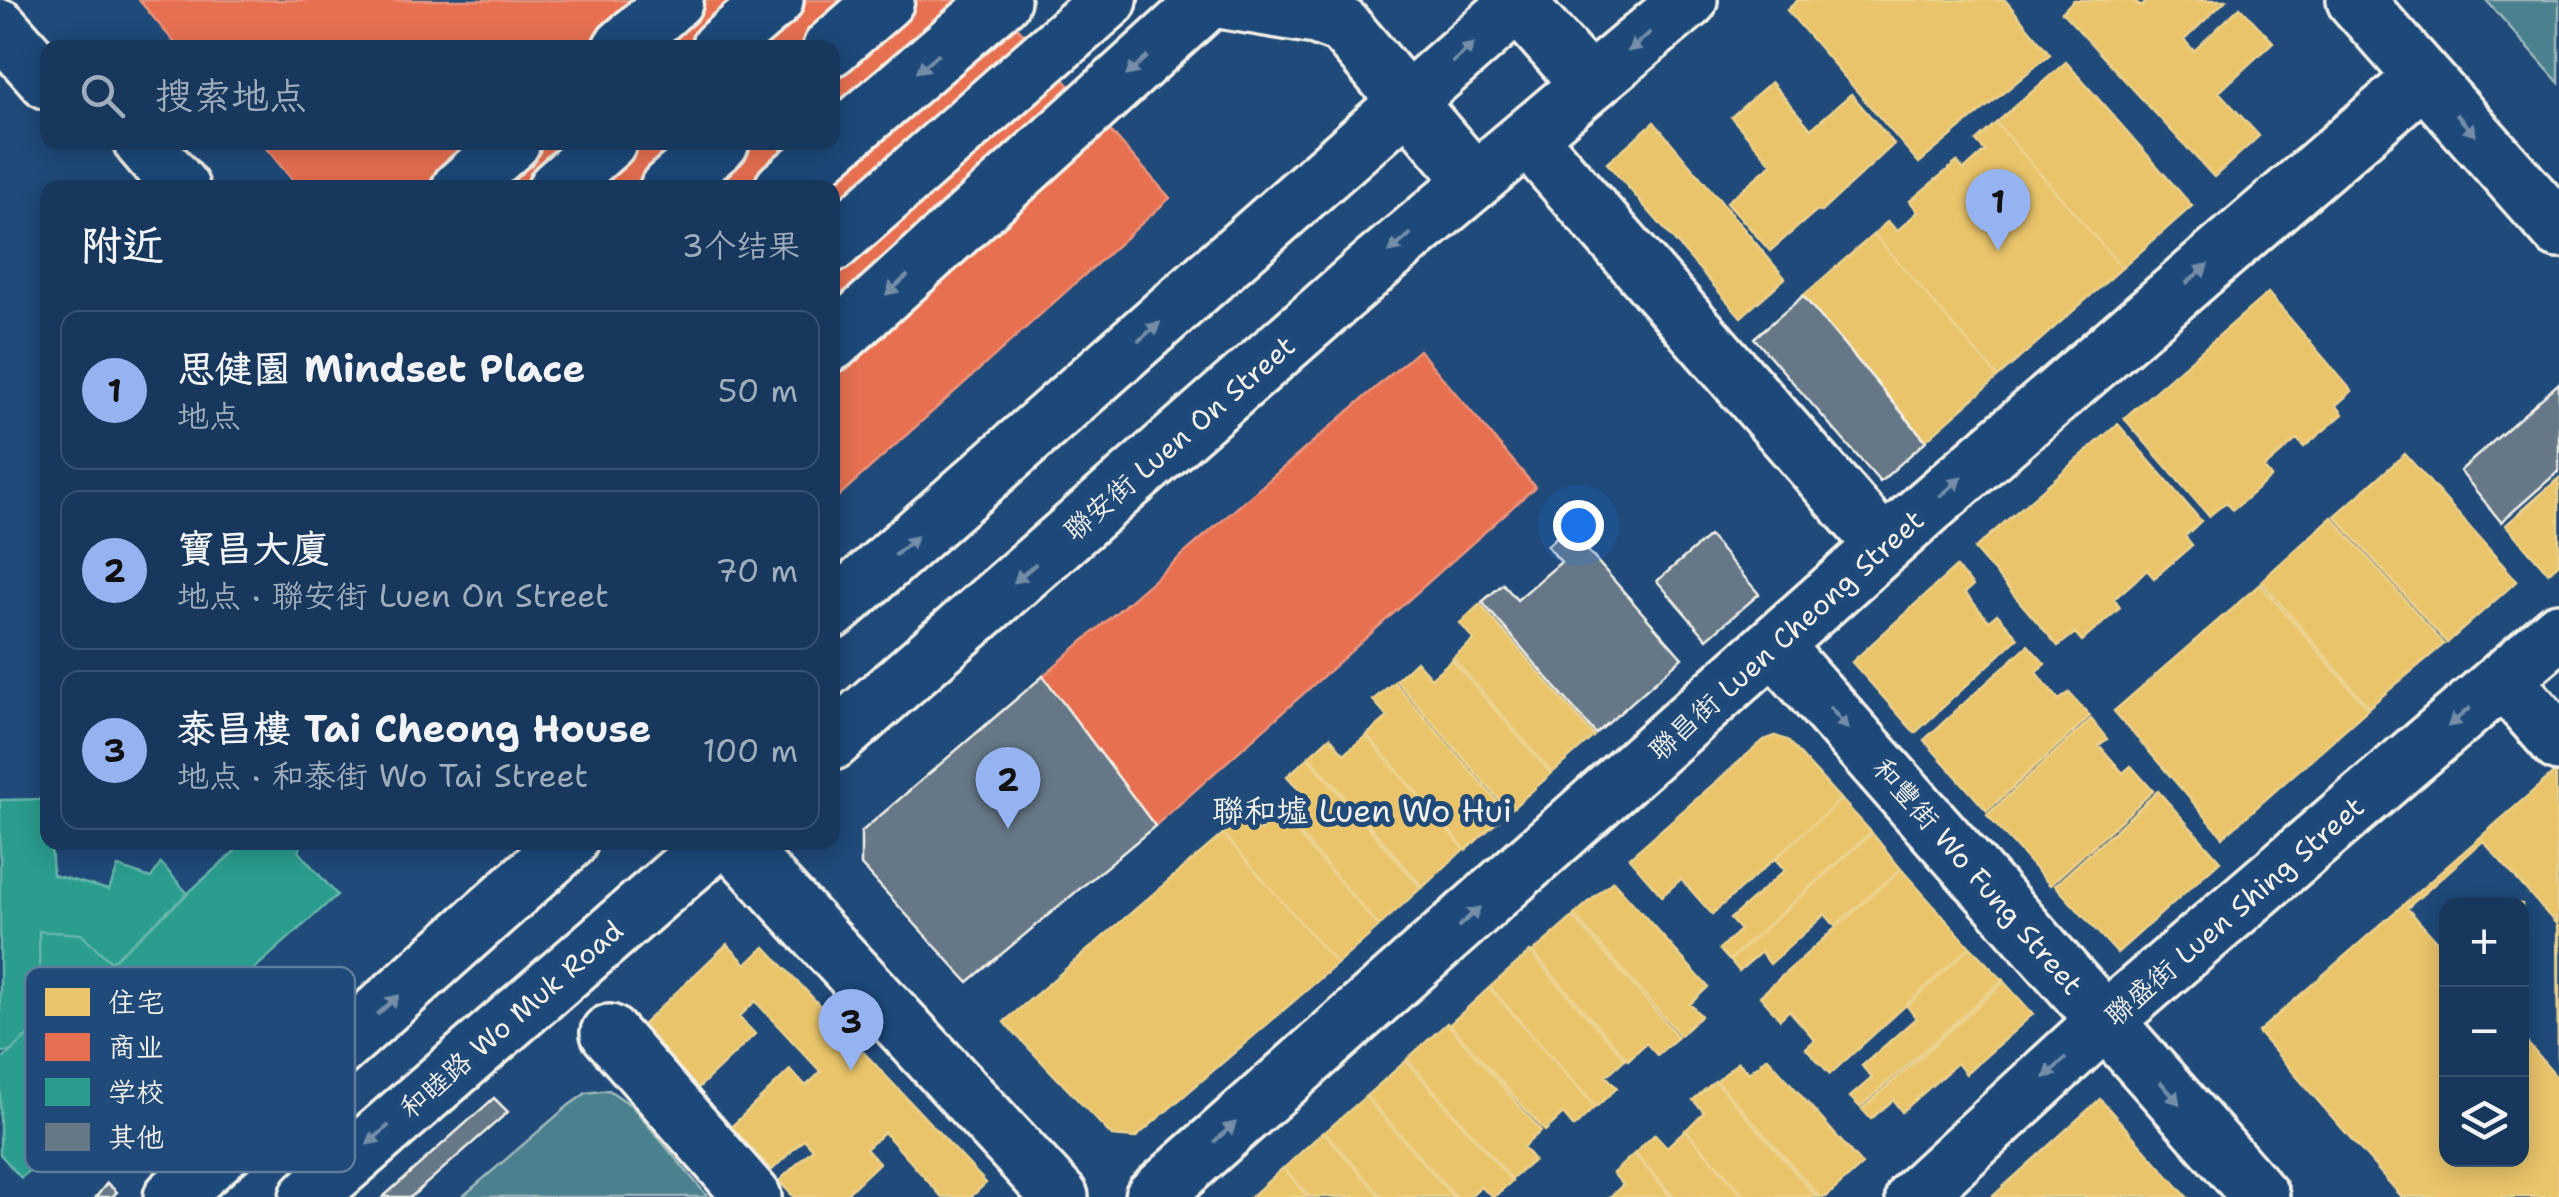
<!DOCTYPE html>
<html lang="zh">
<head>
<meta charset="utf-8">
<style>
	:root { --surface:#17385c; --page:#244365; --text:#f1f3f6; --muted:#9eacbb; --line:#365272; --accent:#95b2f1 }
	body { margin:0; font-family:"Shantell Sans","LXGW WenKai TC",sans-serif; background:var(--page); color:var(--text) }
	.controls { position:absolute; right:30px; bottom:30px; display:grid; overflow:hidden; border-radius:20px; box-shadow:0 5px 25px #0003 }
	.controls button { width:90px; height:90px; display:grid; place-items:center; padding:0; border:0; border-bottom:2px solid var(--line); background:var(--surface); color:var(--text); font:50px sans-serif }
	.you { position:absolute; left:1578px; top:525px; width:35px; height:35px; margin:-25px; border:8px solid #fff; border-radius:50%; background:#1a73e8; box-shadow:0 0 0 15px #1a73e833 }
	.badge { display:grid; place-items:center; width:65px; height:65px; border-radius:50%; background:var(--accent); color:#111; font-size:32px; font-weight:700 }
	.pin { position:absolute; translate:-50% -82px; filter:drop-shadow(0 2px 5px #0008) }
	.pin::after { content:''; position:absolute; top:52px; width:35px; height:30px; background:inherit; clip-path:polygon(0 0,100% 0,50% 100%) }
	.list { margin:0; padding:0; list-style:none }
	h2 { display:flex; justify-content:space-between; align-items:center; height:130px; margin:0; padding:0 40px; font-size:42px }
	h2 small { font-size:32px; font-weight:400; color:var(--muted) }
	.list li { display:grid; grid-template-columns:65px 1fr auto; gap:30px; align-items:center; box-sizing:border-box; height:160px; margin:0 20px 20px; padding:0 20px; border:2px solid var(--line); border-radius:20px }
	.list b { display:block; font-size:38px; white-space:nowrap }
	.list p { margin:0; font-size:32px; white-space:nowrap; color:var(--muted) }
	.list em { font-size:32px; font-style:normal; color:var(--muted) }
	.icon { flex:none; width:55px; height:55px; fill:none; stroke:currentColor; stroke-width:2; stroke-linecap:round; stroke-linejoin:round }
	.map { position:relative; flex:none; width:2559px; height:1197px; overflow:hidden }
	.search { position:absolute; background:var(--surface); box-shadow:0 5px 25px #0003; left:40px; top:40px; width:800px; height:110px; display:flex; align-items:center; gap:25px; box-sizing:border-box; padding:0 35px; border-radius:20px; color:var(--muted); font-size:38px }
	.panel { position:absolute; background:var(--surface); box-shadow:0 5px 25px #0003; left:40px; top:180px; width:800px; height:670px; border-radius:20px }
	.map>svg:first-child { display:block }
</style>
</head>
<body>
<div class="map">
<svg width="2559" height="1197" viewBox="0 0 2559 1197">
	<rect width="100%" height="100%" fill="#1f4a7a"/>
	<filter id="ink" filterUnits="userSpaceOnUse"><feTurbulence type="fractalNoise" baseFrequency=".01" numOctaves="2"/><feDisplacementMap in="SourceGraphic" scale="20" xChannelSelector="R" yChannelSelector="G"/><feConvolveMatrix kernelMatrix="1 2 1 2 8 2 1 2 1" color-interpolation-filters="sRGB"/></filter>
	<g filter="url(#ink)">
		<path fill="#4c818e" stroke="#a0b9bb" stroke-width="2.5" d="M 2486,0 L 2559,0 L 2559,83 Z
			M 609,1090 L 632,1106 L 708,1197 L 462,1197 L 568,1106 L 586,1093 Z"/>
		<path fill="#e9c46a" stroke="#ecd290" stroke-width="2.5" fill-rule="evenodd" d="M 926,0 L 972,52 L 1003,24 L 1085,123 L 1057,148 L 1110,208 L 1091,225 L 1107,242 L 1083,264 L 1021,194 L 1004,208 L 1051,262 L 1035,277 L 1020,261 L 1001,278 L 968,240 L 930,273 L 896,235 L 923,210 L 901,185 L 874,210 L 838,170 L 876,135 L 841,96 L 859,79 L 850,70 L 867,54 L 911,104 L 927,89 L 871,25 L 906,18 Z
			M 1798,0 L 2005,0 L 2050,54 L 1919,163 L 1787,10 Z
			M 2074,0 L 2134,0 L 2141,7 L 2149,0 L 2226,0 L 2184,40 L 2194,51 L 2240,7 L 2273,42 L 2219,92 L 2259,136 L 2214,177 L 2062,12 Z
			M 2066,62 L 2192,206 L 2122,268 L 1996,123 Z
			M 1771,82 L 1811,129 L 1851,94 L 1894,144 L 1821,212 L 1816,211 L 1770,251 L 1727,202 L 1772,164 L 1731,117 Z
			M 1654,122 L 1785,278 L 1741,317 L 1607,163 Z
			M 1996,123 L 2122,268 L 1998,377 L 1874,234 L 1888,221 L 1897,231 L 1918,212 L 1910,201 L 1957,162 L 1964,170 L 1985,151 L 1976,141 Z
			M 1874,234 L 1998,377 L 1926,440 L 1803,296 Z
			M 2268,293 L 2352,391 L 2336,405 L 2343,414 L 2304,447 L 2297,439 L 2264,468 L 2271,477 L 2233,510 L 2226,502 L 2209,516 L 2124,418 Z
			M 2118,424 L 2201,521 L 2185,536 L 2192,545 L 2154,578 L 2147,570 L 2114,599 L 2120,608 L 2082,641 L 2075,633 L 2058,646 L 1974,549 Z
			M 2405,454 L 2517,581 L 2447,643 L 2335,516 Z
			M 2559,478 L 2559,563 L 2548,573 L 2506,525 Z
			M 2332,517 L 2444,644 L 2369,707 L 2261,581 Z
			M 1956,567 L 1973,586 L 1965,593 L 1989,621 L 1997,614 L 2018,638 L 1915,733 L 1852,662 Z
			M 2260,584 L 2368,709 L 2223,837 L 2114,711 Z
			M 1480,604 L 1594,736 L 1552,773 L 1453,658 L 1474,640 L 1460,623 Z
			M 2028,645 L 2045,664 L 2036,672 L 2059,700 L 2069,693 L 2090,716 L 1987,811 L 1924,740 Z
			M 1452,660 L 1551,774 L 1509,811 L 1396,680 L 1416,661 L 1431,678 Z
			M 1394,682 L 1507,813 L 1466,850 L 1367,735 L 1388,717 L 1373,700 Z
			M 2091,719 L 2107,739 L 2099,745 L 2123,773 L 2131,766 L 2153,791 L 2050,885 L 1987,815 Z
			M 1366,736 L 1464,849 L 1423,887 L 1309,756 L 1330,737 L 1344,754 Z
			M 1775,736 L 1787,740 L 1841,800 L 1712,914 L 1681,879 L 1662,896 L 1629,858 L 1764,740 Z
			M 1308,758 L 1421,888 L 1379,926 L 1280,811 L 1302,793 L 1287,776 Z
			M 2556,771 L 2559,1197 L 2402,1197 L 2258,1032 ZM 2446,904 L 2522,904 L 2522,1160 L 2446,1160 Z
			M 2158,791 L 2220,861 L 2117,953 L 2055,885 Z
			M 1841,799 L 1871,832 L 1729,960 L 1719,949 L 1740,930 L 1730,919 L 1785,870 L 1775,859 Z
			M 1279,813 L 1379,927 L 1337,964 L 1223,834 L 1244,815 L 1258,832 Z
			M 1872,833 L 1901,869 L 1835,926 L 1825,914 L 1770,964 L 1761,952 L 1739,971 L 1730,960 Z
			M 1223,834 L 1337,964 L 1135,1138 L 1112,1136 L 1004,1022 Z
			M 2483,841 L 2559,927 L 2559,1080 L 2522,1037 L 2522,904 L 2446,904 L 2446,952 L 2407,908 Z
			M 1901,869 L 1970,947 L 1830,1074 L 1806,1048 L 1815,1040 L 1789,1010 L 1780,1019 L 1760,996 Z
			M 1613,881 L 1708,987 L 1690,1004 L 1701,1016 L 1680,1035 L 1574,915 Z
			M 1573,917 L 1678,1037 L 1657,1055 L 1646,1043 L 1628,1060 L 1533,952 Z
			M 727,944 L 746,964 L 765,947 L 986,1183 L 971,1197 L 942,1197 L 884,1132 L 866,1149 L 879,1163 L 843,1197 L 794,1197 L 779,1181 L 813,1149 L 804,1139 L 772,1170 L 731,1127 L 790,1070 L 806,1086 L 821,1072 L 755,1001 L 739,1017 L 755,1034 L 695,1091 L 637,1030 Z
			M 1970,947 L 2003,980 L 1860,1107 L 1850,1097 L 1872,1078 L 1862,1066 L 1916,1018 L 1907,1006 Z
			M 1530,952 L 1625,1059 L 1606,1076 L 1617,1088 L 1596,1107 L 1490,987 Z
			M 2004,982 L 2033,1014 L 1966,1074 L 1957,1063 L 1902,1112 L 1893,1100 L 1871,1119 L 1862,1109 Z
			M 1489,988 L 1595,1107 L 1574,1127 L 1563,1114 L 1545,1131 L 1450,1024 Z
			M 1447,1023 L 1541,1131 L 1523,1147 L 1534,1160 L 1512,1179 L 1407,1059 Z
			M 1767,1057 L 1862,1165 L 1826,1197 L 1820,1197 L 1717,1081 L 1738,1062 L 1749,1073 Z
			M 1406,1061 L 1512,1181 L 1494,1197 L 1480,1187 L 1469,1197 L 1456,1197 L 1366,1096 Z
			M 1715,1081 L 1817,1197 L 1746,1197 L 1686,1130 L 1704,1112 L 1693,1100 Z
			M 1365,1097 L 1453,1197 L 1382,1197 L 1325,1132 Z
			M 2100,1099 L 2187,1197 L 1992,1197 Z
			M 1685,1130 L 1744,1197 L 1674,1197 L 1635,1153 L 1655,1134 L 1667,1147 Z
			M 1323,1132 L 1381,1197 L 1310,1197 L 1284,1168 Z
			M 1634,1154 L 1671,1197 L 1610,1197 L 1623,1185 L 1613,1173 Z
			M 1283,1168 L 1308,1197 L 1251,1197 Z"/>
		<path fill="#e76f51" stroke="#eb967e" stroke-width="2.5" d="M 139,0 L 993,0 L 1170,198 L 832,502 L 832,188 L 299,188 L 261,142 L 832,142 L 832,48 L 179,48 Z
			M 1419,350 L 1535,487 L 1155,826 L 1043,676 Z"/>
		<path fill="#2a9d8f" stroke="#67b6aa" stroke-width="2.5" d="M 48,799 L 53,875 L 109,890 L 118,867 L 151,878 L 161,863 L 188,894 L 111,962 L 81,934 L 39,931 L 40,1025 L 10,1052 L 0,1052 L 0,800 Z
			M 245,842 L 300,842 L 299,852 L 337,895 L 21,1178 L 0,1154 L 0,1061 L 40,1025 L 39,931 L 81,934 L 111,962 Z"/>
		<path fill="#667887" stroke="#f4f1e8" stroke-width="2.5" d="M 1803,296 L 1926,441 L 1880,482 L 1754,338 Z
			M 2559,383 L 2559,471 L 2501,522 L 2460,471 Z
			M 1567,527 L 1682,658 L 1596,734 L 1482,602 L 1503,584 L 1517,600 L 1561,562 L 1547,546 Z
			M 1709,536 L 1759,594 L 1707,639 L 1657,581 Z
			M 1043,676 L 1155,826 L 968,982 L 861,865 L 861,832 Z
			M 494,1098 L 508,1112 L 411,1197 L 383,1197 Z
			M 107,1183 L 117,1192 L 112,1197 L 96,1197 Z"/>
		<g fill="none" stroke-linecap="round" stroke-linejoin="round">
			<g stroke="#f4f1e8" stroke-width="62">
				<path id="minor" d="M 1220,0 L 1316,16 L 1343,26 L 1474,180
					M 1514,0 L 1589,84
					M 2355,0 L 2559,230
					M 0,27 L 48,81
					M 621,48 L 675,0
					M 719,48 L 775,0
					M 831,48 L 886,0
					M 1527,137 L 1884,546
					M 142,142 L 181,188
					M 460,188 L 512,142
					M 556,188 L 608,142
					M 668,188 L 721,142
					M 783,188 L 1002,0
					M 832,244 L 1109,0
					M 832,343 L 1209,0
					M 832,611 L 1522,0
					M 1774,646 L 2261,1197
					M 2503,679 L 2559,743
					M 832,742 L 1366,273 L 1689,0
					M 733,842 L 1060,1197
					M 609,1033 L 753,1197
					M 172,1197 L 569,842
					M 308,1197 L 716,842
					M 1153,1197 L 1929,506 L 2423,78
					M 1914,1197 L 2106,1020 L 2559,631"/>
			</g>
			<use href="#minor" stroke="#1f4a7a" stroke-width="55"/>
		</g>
		<defs><path id="oneway-solid" d="M-6-.8H1V-3.2L6.5 0L1 3.2V.8H-6Z" transform="scale(2.5)"/></defs>
		<g fill="#748da6">
			<use href="#oneway-solid" transform="translate(1639 42) rotate(140)"/>
			<use href="#oneway-solid" transform="translate(1463 53) rotate(-42)"/>
			<use href="#oneway-solid" transform="translate(928 63) rotate(140)"/>
			<use href="#oneway-solid" transform="translate(1137 66) rotate(138)"/>
			<use href="#oneway-solid" transform="translate(2466 125) rotate(48)"/>
			<use href="#oneway-solid" transform="translate(1400 243) rotate(139)"/>
			<use href="#oneway-solid" transform="translate(2197 274) rotate(-41)"/>
			<use href="#oneway-solid" transform="translate(897 285) rotate(138)"/>
			<use href="#oneway-solid" transform="translate(1149 332) rotate(-41)"/>
			<use href="#oneway-solid" transform="translate(1951 487) rotate(-41)"/>
			<use href="#oneway-solid" transform="translate(906 546) rotate(-41)"/>
			<use href="#oneway-solid" transform="translate(1025 573) rotate(139)"/>
			<use href="#oneway-solid" transform="translate(2459 717) rotate(139)"/>
			<use href="#oneway-solid" transform="translate(1839 718) rotate(49)"/>
			<use href="#oneway-solid" transform="translate(1469 917) rotate(-42)"/>
			<use href="#oneway-solid" transform="translate(388 1005) rotate(-42)"/>
			<use href="#oneway-solid" transform="translate(2055 1068) rotate(137)"/>
			<use href="#oneway-solid" transform="translate(2170 1093) rotate(49)"/>
			<use href="#oneway-solid" transform="translate(1225 1132) rotate(-42)"/>
			<use href="#oneway-solid" transform="translate(378 1135) rotate(138)"/>
		</g>
	</g>
	<g text-anchor="middle" dominant-baseline="central" stroke-width="10" stroke-linejoin="round" paint-order="stroke">
		<g font-size="28" fill="#f4f1e8" stroke="#1f4a7a">
			<text transform="translate(1179 438) rotate(-41)">聯安街 Luen On Street</text>
			<text transform="translate(1786 635) rotate(-42)">聯昌街 Luen Cheong Street</text>
			<text transform="translate(1978 876) rotate(49)">和豐街 Wo Fung Street</text>
			<text transform="translate(2234 911) rotate(-41)">聯盛街 Luen Shing Street</text>
			<text transform="translate(511 1019) rotate(-41)">和睦路 Wo Muk Road</text>
		</g>
		<g font-size="32" fill="#f4f1e8" stroke="#1f4a7a">
			<text x="1362" y="810">聯和墟 Luen Wo Hui</text>
		</g>
	</g>
	<rect x="25" y="967" width="330" height="205" rx="15" fill="#1f4a7a" stroke="#5f7c9b" stroke-width="2.5"/>
	<rect x="45" y="988" width="45" height="28" fill="#e9c46a"/>
	<rect x="45" y="1033" width="45" height="28" fill="#e76f51"/>
	<rect x="45" y="1078" width="45" height="28" fill="#2a9d8f"/>
	<rect x="45" y="1123" width="45" height="28" fill="#667887"/>
	<g font-size="28" fill="#f4f1e8">
		<text x="108" y="1012">住宅</text>
		<text x="108" y="1057">商业</text>
		<text x="108" y="1102">学校</text>
		<text x="108" y="1147">其他</text>
	</g>
</svg>
<div class="controls">
<button>+</button>
<button>−</button>
<button><svg class="icon" aria-label="layers" viewBox="0 0 24 24"><path d="M12 4l9 5-9 5-9-5zM3 14l9 5 9-5"/></svg></button>
</div>
<div class="you"></div>
<div class="pin badge" style="left:1998px;top:251px">1</div>
<div class="pin badge" style="left:1008px;top:829px">2</div>
<div class="pin badge" style="left:851px;top:1071px">3</div>
<div class="search"><svg class="icon" aria-label="search" viewBox="0 0 24 24"><circle cx="10" cy="10" r="6"/><path d="M15 15l6 6"/></svg>搜索地点</div>
<section class="panel">
<h2>附近<small>3个结果</small></h2>
<ul class="list">
<li><span class="badge">1</span><div><b>思健園 Mindset Place</b><p>地点</p></div><em>50 m</em></li>
<li><span class="badge">2</span><div><b>寶昌大廈</b><p>地点 · 聯安街 Luen On Street</p></div><em>70 m</em></li>
<li><span class="badge">3</span><div><b>泰昌樓 Tai Cheong House</b><p>地点 · 和泰街 Wo Tai Street</p></div><em>100 m</em></li>
</ul>
</section>
</div>
</body>
</html>
